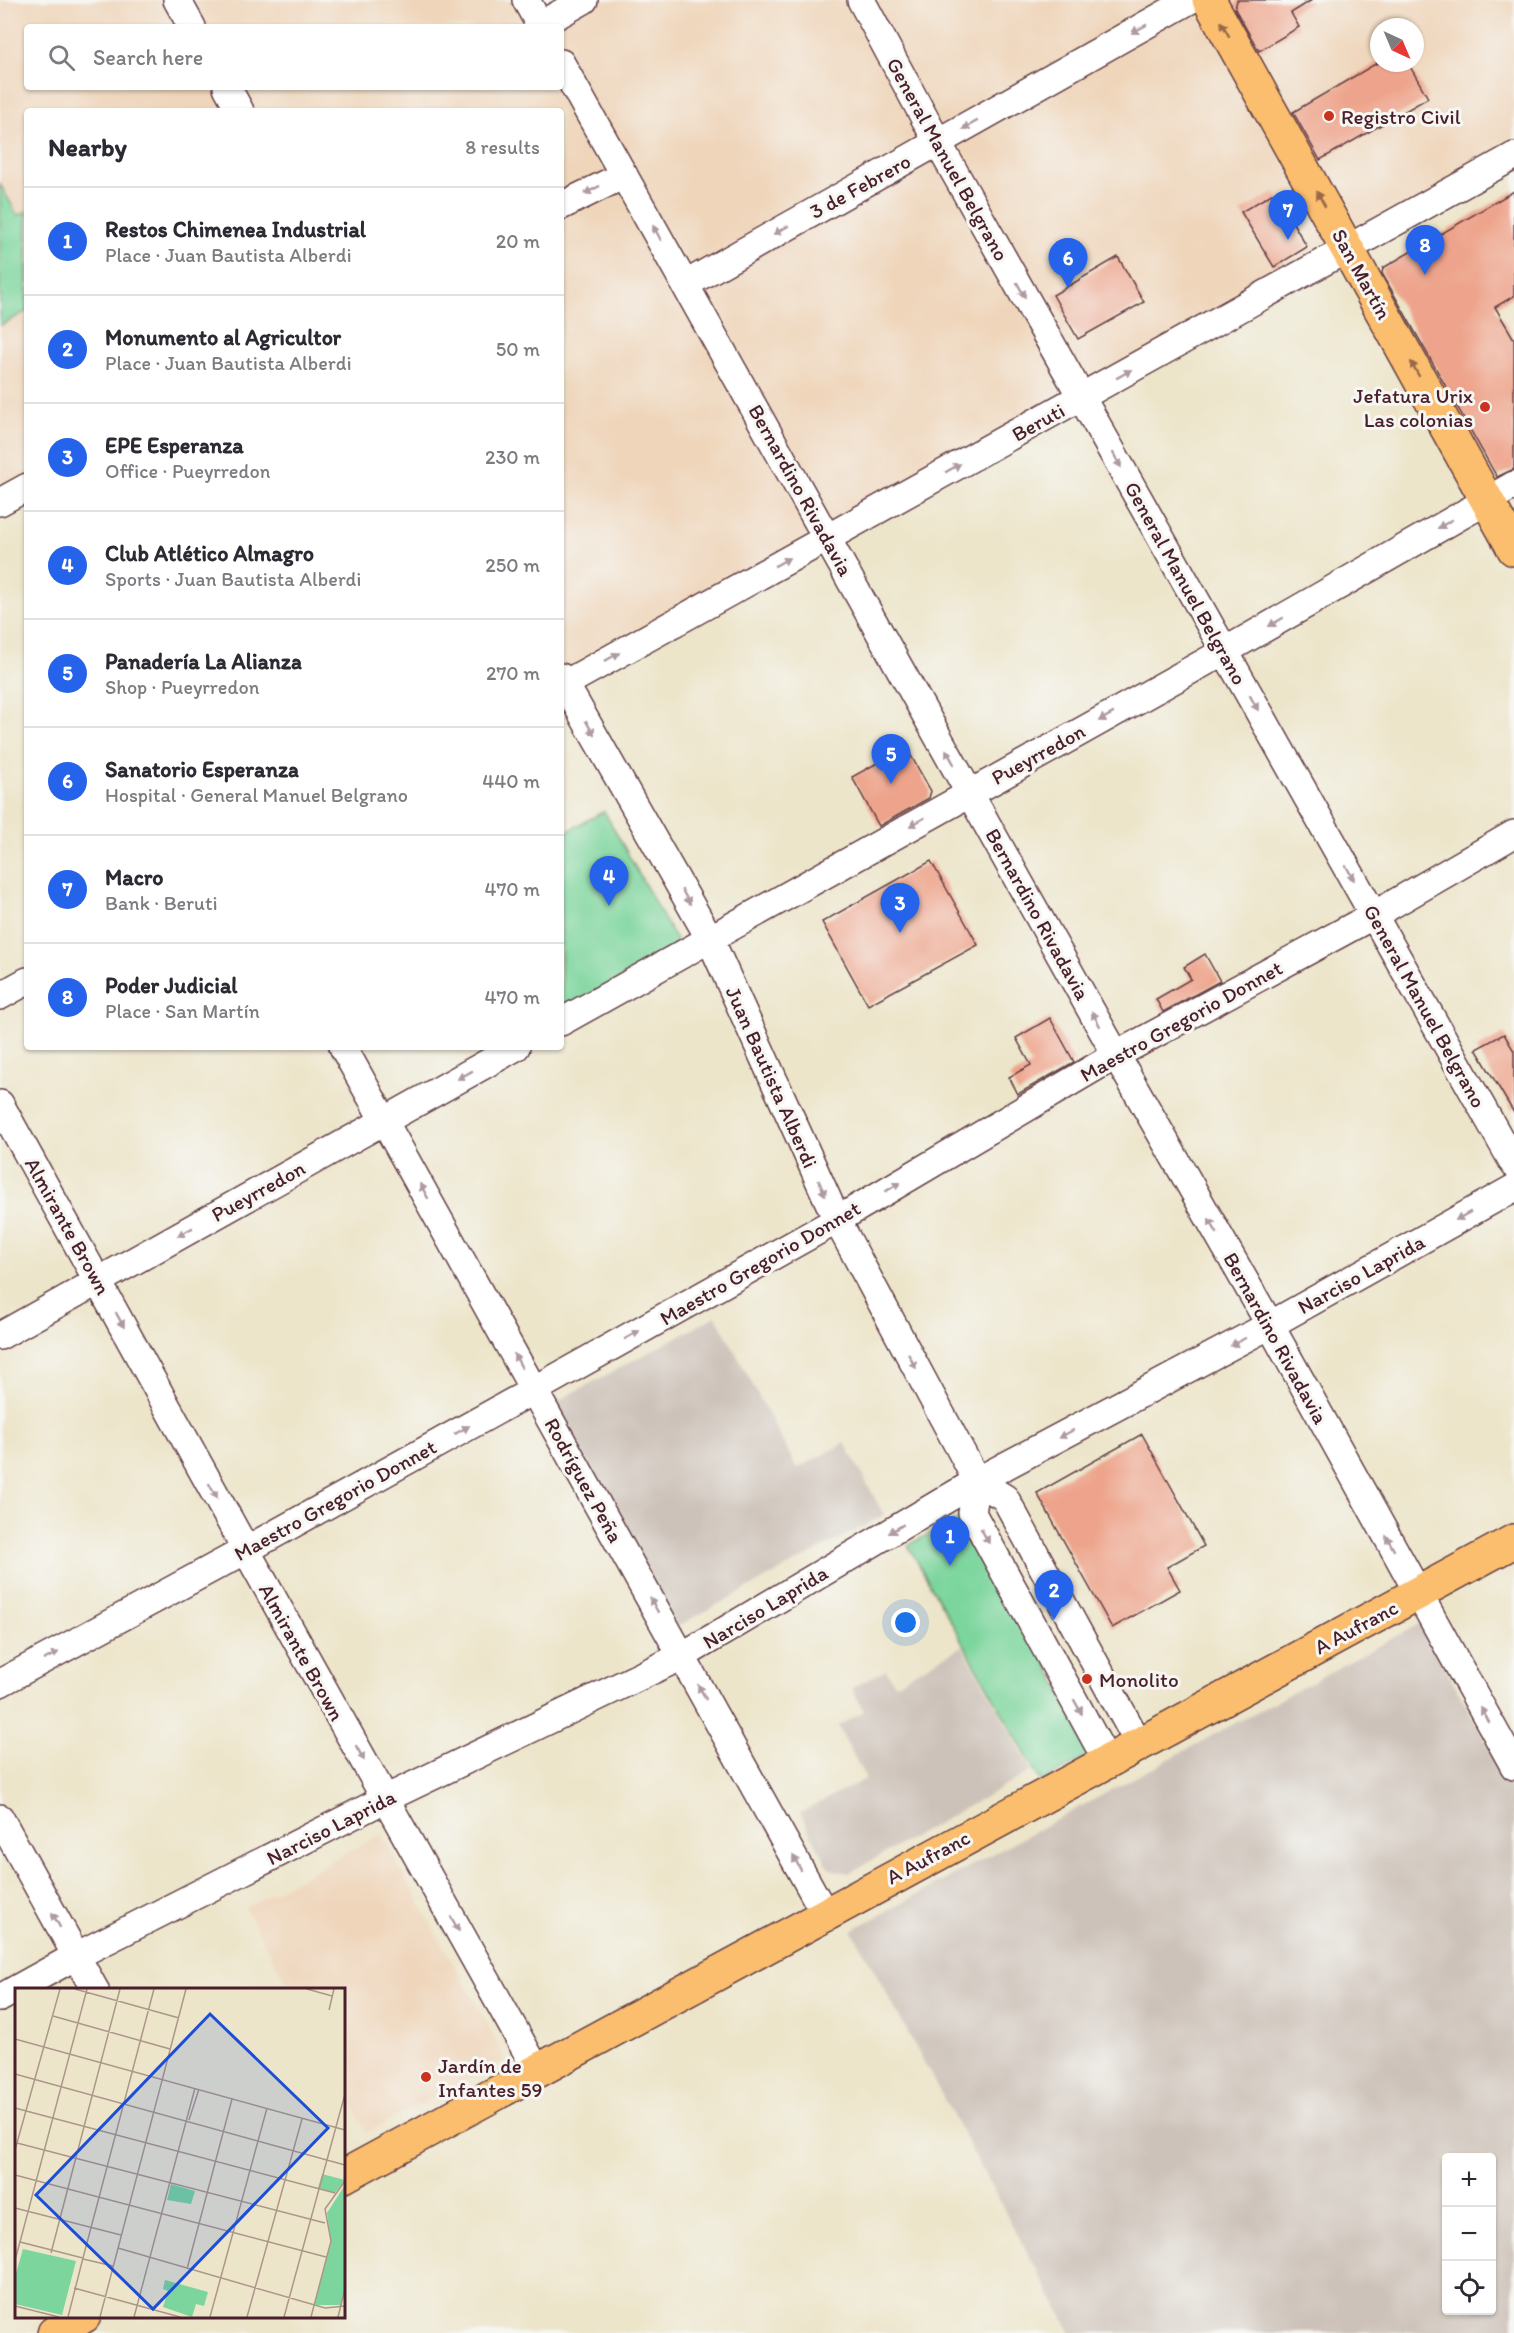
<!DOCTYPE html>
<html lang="en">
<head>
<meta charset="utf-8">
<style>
	:root { --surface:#fff; --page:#f2f2f3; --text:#2b2b33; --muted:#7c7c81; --line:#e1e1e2; --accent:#2563eb }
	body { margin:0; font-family:Itim,sans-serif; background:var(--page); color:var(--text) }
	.controls { position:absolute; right:18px; bottom:18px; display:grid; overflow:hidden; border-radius:6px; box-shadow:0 2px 4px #0004 }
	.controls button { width:54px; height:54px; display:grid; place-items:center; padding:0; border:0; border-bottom:2px solid var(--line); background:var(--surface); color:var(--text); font:30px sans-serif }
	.compass { position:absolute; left:1370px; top:18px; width:54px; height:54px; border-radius:50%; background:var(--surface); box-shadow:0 2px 4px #0004; rotate:136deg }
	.you { position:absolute; left:906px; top:1623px; width:21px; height:21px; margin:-15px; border:4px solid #fff; border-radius:50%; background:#1a73e8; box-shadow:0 0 0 9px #1a73e833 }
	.badge { display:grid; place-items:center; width:39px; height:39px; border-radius:50%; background:var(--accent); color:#fff; font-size:20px; font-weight:700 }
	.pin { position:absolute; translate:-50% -50px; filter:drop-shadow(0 2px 3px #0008) }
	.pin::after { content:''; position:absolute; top:32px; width:21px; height:18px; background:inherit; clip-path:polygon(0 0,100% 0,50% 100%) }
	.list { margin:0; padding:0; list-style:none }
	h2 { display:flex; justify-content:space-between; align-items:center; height:78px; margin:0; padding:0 24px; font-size:26px }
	h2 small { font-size:20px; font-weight:400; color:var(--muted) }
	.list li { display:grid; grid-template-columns:39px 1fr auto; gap:18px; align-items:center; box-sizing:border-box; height:108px; padding:0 24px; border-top:2px solid var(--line) }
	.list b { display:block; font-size:22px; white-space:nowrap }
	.list p { margin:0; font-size:20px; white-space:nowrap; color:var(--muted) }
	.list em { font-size:20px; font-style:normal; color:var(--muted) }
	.icon { flex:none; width:33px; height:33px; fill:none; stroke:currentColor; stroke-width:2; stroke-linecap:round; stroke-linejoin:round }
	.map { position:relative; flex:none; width:1514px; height:2333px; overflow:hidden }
	.search { position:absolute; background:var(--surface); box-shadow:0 2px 4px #0004; left:24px; top:24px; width:540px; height:66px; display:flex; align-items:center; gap:15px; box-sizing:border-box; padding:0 21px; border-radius:6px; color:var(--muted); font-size:22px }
	.panel { position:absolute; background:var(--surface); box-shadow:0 2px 4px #0004; left:24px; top:108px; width:540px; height:942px; border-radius:6px }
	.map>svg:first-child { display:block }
</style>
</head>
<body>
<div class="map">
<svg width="1514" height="2333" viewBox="0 0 1514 2333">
	<rect width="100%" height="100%" fill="#f6f6f2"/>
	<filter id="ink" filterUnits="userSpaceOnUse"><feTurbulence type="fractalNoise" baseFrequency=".0167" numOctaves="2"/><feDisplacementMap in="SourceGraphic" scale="12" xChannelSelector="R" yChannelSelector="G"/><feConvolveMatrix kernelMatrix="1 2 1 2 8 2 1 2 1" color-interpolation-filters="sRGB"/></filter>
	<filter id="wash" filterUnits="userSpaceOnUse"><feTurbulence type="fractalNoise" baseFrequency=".008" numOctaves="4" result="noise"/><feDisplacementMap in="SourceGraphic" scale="24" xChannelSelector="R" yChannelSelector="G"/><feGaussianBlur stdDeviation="1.35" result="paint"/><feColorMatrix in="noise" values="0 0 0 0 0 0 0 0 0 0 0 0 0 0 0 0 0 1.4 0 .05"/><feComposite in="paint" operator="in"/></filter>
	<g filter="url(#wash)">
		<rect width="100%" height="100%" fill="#ede5ca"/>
		<path fill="#efd6bb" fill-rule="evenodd" d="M 0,0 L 1514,0 L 1514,153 L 561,677 L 561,111 L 27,111 L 27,486 L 0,501 ZM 27,27 L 561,27 L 561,87 L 27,87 ZM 1379,27 L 1415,27 L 1415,63 L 1379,63 Z
			M 381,1834 L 486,2021 L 505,2060 L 366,2133 L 344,2087 L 344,1990 L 290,1989 L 245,1908 Z"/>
		<path fill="#cdc2b9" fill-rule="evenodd" d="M 716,1316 L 797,1468 L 845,1443 L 884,1515 L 676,1627 L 556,1402 Z
			M 1421,1623 L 1514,1792 L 1514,2333 L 1071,2333 L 852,1930 ZM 1446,2158 L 1492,2158 L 1492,2310 L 1446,2310 Z
			M 962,1646 L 1032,1771 L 849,1873 L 830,1869 L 800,1813 L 866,1779 L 838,1726 L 864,1711 L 852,1688 L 886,1670 L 895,1684 Z"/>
		<path fill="#7bd59c" stroke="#627a64" stroke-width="1.5" d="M 0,184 L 18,216 L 27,211 L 27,311 L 0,326 Z
			M 604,811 L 679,946 L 561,1012 L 561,865 L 564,863 L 561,858 L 561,835 Z
			M 964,1515 L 1096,1753 L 1041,1782 L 908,1545 Z"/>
		<g id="blocks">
			<path fill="#eea48c" d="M 1237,0 L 1312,0 L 1291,13 L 1299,27 L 1259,51 L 1235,9 Z
				M 1377,63 L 1408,63 L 1428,98 L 1320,160 L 1293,112 Z
				M 1514,191 L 1514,296 L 1495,307 L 1514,339 L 1514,469 L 1497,477 L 1382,273 L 1383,268 Z
				M 1275,192 L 1307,247 L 1274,267 L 1241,212 Z
				M 1118,257 L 1144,302 L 1078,339 L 1053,295 Z
				M 906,747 L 931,791 L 929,798 L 879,826 L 852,777 Z
				M 931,861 L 978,945 L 868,1005 L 822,922 Z
				M 1205,954 L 1220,981 L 1163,1012 L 1156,999 L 1191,979 L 1184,967 Z
				M 1050,1018 L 1074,1062 L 1018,1094 L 1009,1077 L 1031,1065 L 1016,1038 Z
				M 1504,1034 L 1514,1051 L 1514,1113 L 1476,1049 Z
				M 1142,1434 L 1204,1546 L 1167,1567 L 1180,1590 L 1112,1628 L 1037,1493 Z"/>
		</g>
	</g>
	<g filter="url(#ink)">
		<use href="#blocks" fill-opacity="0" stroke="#623d43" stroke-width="1.5"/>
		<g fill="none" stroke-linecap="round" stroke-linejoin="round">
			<g stroke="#623d43" stroke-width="30">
				<path id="minor" d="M 177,0 L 192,27
					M 526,0 L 541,27
					M 861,0 L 938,143 L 1514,1164
					M 540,25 L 584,0
					M 561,63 L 1116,1055 L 1270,1325 L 1514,1766
					M 227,87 L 240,111
					M 561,206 L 624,175
					M 686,284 L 1190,0
					M 0,502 L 27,487
					M 561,677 L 710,939 L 837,1220 L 977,1481 L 1005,1498 L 1139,1744
					M 561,686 L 1514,156
					M 0,996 L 27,981
					M 561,1022 L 1225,651 L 1514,485
					M 343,1047 L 825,1914
					M 0,1104 L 246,1550 L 538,2072
					M 0,1336 L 516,1047
					M 977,1481 L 972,1513 L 1107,1761
					M 0,1683 L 246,1550 L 534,1390 L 837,1220 L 1116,1055 L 1374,915 L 1514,834
					M 0,1818 L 95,1990
					M 0,1998 L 76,1956 L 385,1799 L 682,1656 L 977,1481 L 1270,1325 L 1514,1188"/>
			</g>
			<g stroke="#623d43" stroke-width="36">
				<path id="major" d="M 1209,0 L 1514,549
					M 344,2176 L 1514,1541
					M 54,2333 L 84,2316"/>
			</g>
			<use href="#minor" stroke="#fff" stroke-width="27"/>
			<use href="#major" stroke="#fabe6e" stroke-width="33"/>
		</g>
		<defs><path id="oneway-solid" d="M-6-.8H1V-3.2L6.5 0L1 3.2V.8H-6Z" transform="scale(1.5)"/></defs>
		<g fill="#ae9aa0">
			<use href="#oneway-solid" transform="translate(1139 29) rotate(151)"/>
			<use href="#oneway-solid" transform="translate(970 125) rotate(151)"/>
			<use href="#oneway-solid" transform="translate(592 190) rotate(153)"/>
			<use href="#oneway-solid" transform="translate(781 230) rotate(151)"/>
			<use href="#oneway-solid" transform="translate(657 233) rotate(-119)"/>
			<use href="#oneway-solid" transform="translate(1021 290) rotate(61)"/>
			<use href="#oneway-solid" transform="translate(1124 374) rotate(-29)"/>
			<use href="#oneway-solid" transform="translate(1117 460) rotate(61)"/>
			<use href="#oneway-solid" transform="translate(953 468) rotate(-29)"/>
			<use href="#oneway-solid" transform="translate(1445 524) rotate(150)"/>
			<use href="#oneway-solid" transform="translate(782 562) rotate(-29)"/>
			<use href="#oneway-solid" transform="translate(1276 622) rotate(150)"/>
			<use href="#oneway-solid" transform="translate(612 657) rotate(-29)"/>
			<use href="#oneway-solid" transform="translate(1254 703) rotate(61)"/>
			<use href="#oneway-solid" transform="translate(1106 717) rotate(151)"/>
			<use href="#oneway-solid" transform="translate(590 728) rotate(60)"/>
			<use href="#oneway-solid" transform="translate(950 757) rotate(-119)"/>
			<use href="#oneway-solid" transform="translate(917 822) rotate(151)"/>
			<use href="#oneway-solid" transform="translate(1350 873) rotate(61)"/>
			<use href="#oneway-solid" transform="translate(686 897) rotate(60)"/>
			<use href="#oneway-solid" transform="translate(1096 1019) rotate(-119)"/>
			<use href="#oneway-solid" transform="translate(465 1075) rotate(151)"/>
			<use href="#oneway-solid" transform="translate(893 1187) rotate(-31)"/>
			<use href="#oneway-solid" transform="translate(822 1188) rotate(66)"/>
			<use href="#oneway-solid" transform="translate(424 1191) rotate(-119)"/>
			<use href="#oneway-solid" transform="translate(1463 1216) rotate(151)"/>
			<use href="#oneway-solid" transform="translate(1213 1226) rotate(-120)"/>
			<use href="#oneway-solid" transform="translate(185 1232) rotate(151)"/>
			<use href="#oneway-solid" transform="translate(120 1320) rotate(61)"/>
			<use href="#oneway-solid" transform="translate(632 1335) rotate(-29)"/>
			<use href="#oneway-solid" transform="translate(1238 1342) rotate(152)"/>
			<use href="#oneway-solid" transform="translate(518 1361) rotate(-119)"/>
			<use href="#oneway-solid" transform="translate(912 1361) rotate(62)"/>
			<use href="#oneway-solid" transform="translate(462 1430) rotate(-29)"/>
			<use href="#oneway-solid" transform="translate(1066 1434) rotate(152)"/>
			<use href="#oneway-solid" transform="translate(213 1491) rotate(61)"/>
			<use href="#oneway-solid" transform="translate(896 1529) rotate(149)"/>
			<use href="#oneway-solid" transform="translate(985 1536) rotate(61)"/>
			<use href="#oneway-solid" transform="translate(1390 1543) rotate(-119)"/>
			<use href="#oneway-solid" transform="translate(654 1605) rotate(-119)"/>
			<use href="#oneway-solid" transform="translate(51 1656) rotate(-28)"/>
			<use href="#oneway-solid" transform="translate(702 1692) rotate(-119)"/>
			<use href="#oneway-solid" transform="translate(1078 1707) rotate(61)"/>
			<use href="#oneway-solid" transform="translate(1485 1715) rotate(-119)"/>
			<use href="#oneway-solid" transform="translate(360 1753) rotate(61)"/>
			<use href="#oneway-solid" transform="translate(797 1863) rotate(-119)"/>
			<use href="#oneway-solid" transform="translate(56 1920) rotate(-119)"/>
			<use href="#oneway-solid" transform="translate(455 1924) rotate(61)"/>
		</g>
		<g fill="#996749">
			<use href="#oneway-solid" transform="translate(1225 29) rotate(-119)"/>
			<use href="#oneway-solid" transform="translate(1321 199) rotate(-119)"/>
			<use href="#oneway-solid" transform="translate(1415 369) rotate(-119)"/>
		</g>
	</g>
	<g fill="#c8321e" stroke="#f6f6f2" stroke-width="2">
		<circle cx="1329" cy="116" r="6"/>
		<circle cx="1485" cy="407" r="6"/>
		<circle cx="1087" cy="1679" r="6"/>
		<circle cx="426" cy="2077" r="6"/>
	</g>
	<g text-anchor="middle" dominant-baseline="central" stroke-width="6" stroke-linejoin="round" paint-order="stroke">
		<g font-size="21" fill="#4a1f2b" stroke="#f6f6f2" text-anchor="start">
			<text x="1341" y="116">Registro Civil</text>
			<text x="1473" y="395" text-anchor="end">Jefatura Urix<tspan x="1473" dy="24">Las colonias</tspan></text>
			<text x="1099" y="1679">Monolito</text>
			<text x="438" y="2065">Jardín de<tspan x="438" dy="24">Infantes 59</tspan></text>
		</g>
		<g font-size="21" fill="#4a1f2b" stroke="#f6f6f2">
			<text transform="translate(948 159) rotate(61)">General Manuel Belgrano</text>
			<text transform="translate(860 186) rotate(-29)">3 de Febrero</text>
			<text transform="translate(1362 274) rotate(61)">San Martín</text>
			<text transform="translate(1038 422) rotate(-29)">Beruti</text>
			<text transform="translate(801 490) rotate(61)">Bernardino Rivadavia</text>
			<text transform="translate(1186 583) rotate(61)">General Manuel Belgrano</text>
			<text transform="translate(1038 754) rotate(-29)">Pueyrredon</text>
			<text transform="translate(1038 914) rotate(61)">Bernardino Rivadavia</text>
			<text transform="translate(1425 1006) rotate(61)">General Manuel Belgrano</text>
			<text transform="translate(1181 1021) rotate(-29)">Maestro Gregorio Donnet</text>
			<text transform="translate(772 1077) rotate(66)">Juan Bautista Alberdi</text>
			<text transform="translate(258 1191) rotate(-29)">Pueyrredon</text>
			<text transform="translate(68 1226) rotate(61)">Almirante Brown</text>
			<text transform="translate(760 1263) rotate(-30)">Maestro Gregorio Donnet</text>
			<text transform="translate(1361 1274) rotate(-29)">Narciso Laprida</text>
			<text transform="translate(1276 1338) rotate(61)">Bernardino Rivadavia</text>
			<text transform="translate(584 1480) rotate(61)">Rodríguez Peña</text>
			<text transform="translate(335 1500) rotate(-29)">Maestro Gregorio Donnet</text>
			<text transform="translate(765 1607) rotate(-31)">Narciso Laprida</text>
			<text transform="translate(1356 1627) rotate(-28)">A Aufranc</text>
			<text transform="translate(302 1652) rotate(61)">Almirante Brown</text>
			<text transform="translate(331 1827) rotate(-27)">Narciso Laprida</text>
			<text transform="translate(928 1857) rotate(-28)">A Aufranc</text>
		</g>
	</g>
	<g transform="translate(15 1988)">
		<rect width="330" height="330" fill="#ede5ca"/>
		<path d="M 307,186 L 330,192 L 320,205 L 303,200 ZM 156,196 L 180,203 L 176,216 L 152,212 ZM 330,197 L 330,301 L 326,317 L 299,317 L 316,254 L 312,225 ZM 8,261 L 61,273 L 47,327 L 0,316 L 0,289 ZM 150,292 L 193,304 L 189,318 L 181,316 L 177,329 L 148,319 L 153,303 L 148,301 Z" fill="#7bd59c"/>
		<path fill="none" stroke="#ac968a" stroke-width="1.5" d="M 60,1 L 164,30M 292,1 L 317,8M 314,22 L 319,1M 38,28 L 155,61M 0,51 L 330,142M 0,86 L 330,177M 0,120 L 320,205M 174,132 L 184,101M 2,155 L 310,235M 0,162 L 45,1M 0,187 L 311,269M 0,220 L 106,247M 5,254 L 72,1M 103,260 L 310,320 L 330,318M 36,265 L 105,1M 68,270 L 139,1M 68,271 L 98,278M 0,272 L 5,254 L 68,270 L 53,329M 172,281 L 217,111M 59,300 L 165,329M 0,318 L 44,329M 85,329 L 171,1M 119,329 L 180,100M 195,329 L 252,120M 232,329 L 287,131M 269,329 L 330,106M 296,329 L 316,253 L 310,221 L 330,193M 323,329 L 330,301"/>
		<path fill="#1d4ed8" fill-opacity="0.15" stroke="#1d4ed8" stroke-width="3" d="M 195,26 L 313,140 L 138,321 L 21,207 Z"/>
		<rect width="330" height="330" fill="none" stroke="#4a1f2b" stroke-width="3"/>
	</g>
</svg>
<div class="controls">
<button>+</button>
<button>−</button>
<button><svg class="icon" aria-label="locate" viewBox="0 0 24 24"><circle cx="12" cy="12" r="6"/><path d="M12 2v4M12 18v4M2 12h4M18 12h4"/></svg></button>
</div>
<svg class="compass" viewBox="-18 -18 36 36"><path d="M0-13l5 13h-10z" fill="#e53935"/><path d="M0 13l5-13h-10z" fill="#7c7c81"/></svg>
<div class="you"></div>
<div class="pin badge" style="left:950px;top:1566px">1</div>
<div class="pin badge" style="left:1054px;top:1620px">2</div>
<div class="pin badge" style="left:900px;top:933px">3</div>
<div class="pin badge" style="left:609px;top:906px">4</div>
<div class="pin badge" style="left:891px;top:784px">5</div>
<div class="pin badge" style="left:1068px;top:288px">6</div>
<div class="pin badge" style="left:1288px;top:240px">7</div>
<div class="pin badge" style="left:1425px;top:275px">8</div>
<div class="search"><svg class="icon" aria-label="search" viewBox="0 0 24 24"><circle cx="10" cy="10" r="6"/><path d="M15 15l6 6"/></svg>Search here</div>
<section class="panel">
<h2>Nearby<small>8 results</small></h2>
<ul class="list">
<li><span class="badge">1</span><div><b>Restos Chimenea Industrial</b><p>Place · Juan Bautista Alberdi</p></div><em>20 m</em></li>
<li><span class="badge">2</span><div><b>Monumento al Agricultor</b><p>Place · Juan Bautista Alberdi</p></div><em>50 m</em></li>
<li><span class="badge">3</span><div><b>EPE Esperanza</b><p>Office · Pueyrredon</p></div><em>230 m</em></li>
<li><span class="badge">4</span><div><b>Club Atlético Almagro</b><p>Sports · Juan Bautista Alberdi</p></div><em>250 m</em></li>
<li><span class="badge">5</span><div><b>Panadería La Alianza</b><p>Shop · Pueyrredon</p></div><em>270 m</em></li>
<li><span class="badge">6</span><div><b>Sanatorio Esperanza</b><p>Hospital · General Manuel Belgrano</p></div><em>440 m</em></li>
<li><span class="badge">7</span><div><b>Macro</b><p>Bank · Beruti</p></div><em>470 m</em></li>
<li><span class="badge">8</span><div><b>Poder Judicial</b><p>Place · San Martín</p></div><em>470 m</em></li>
</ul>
</section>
</div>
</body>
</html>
